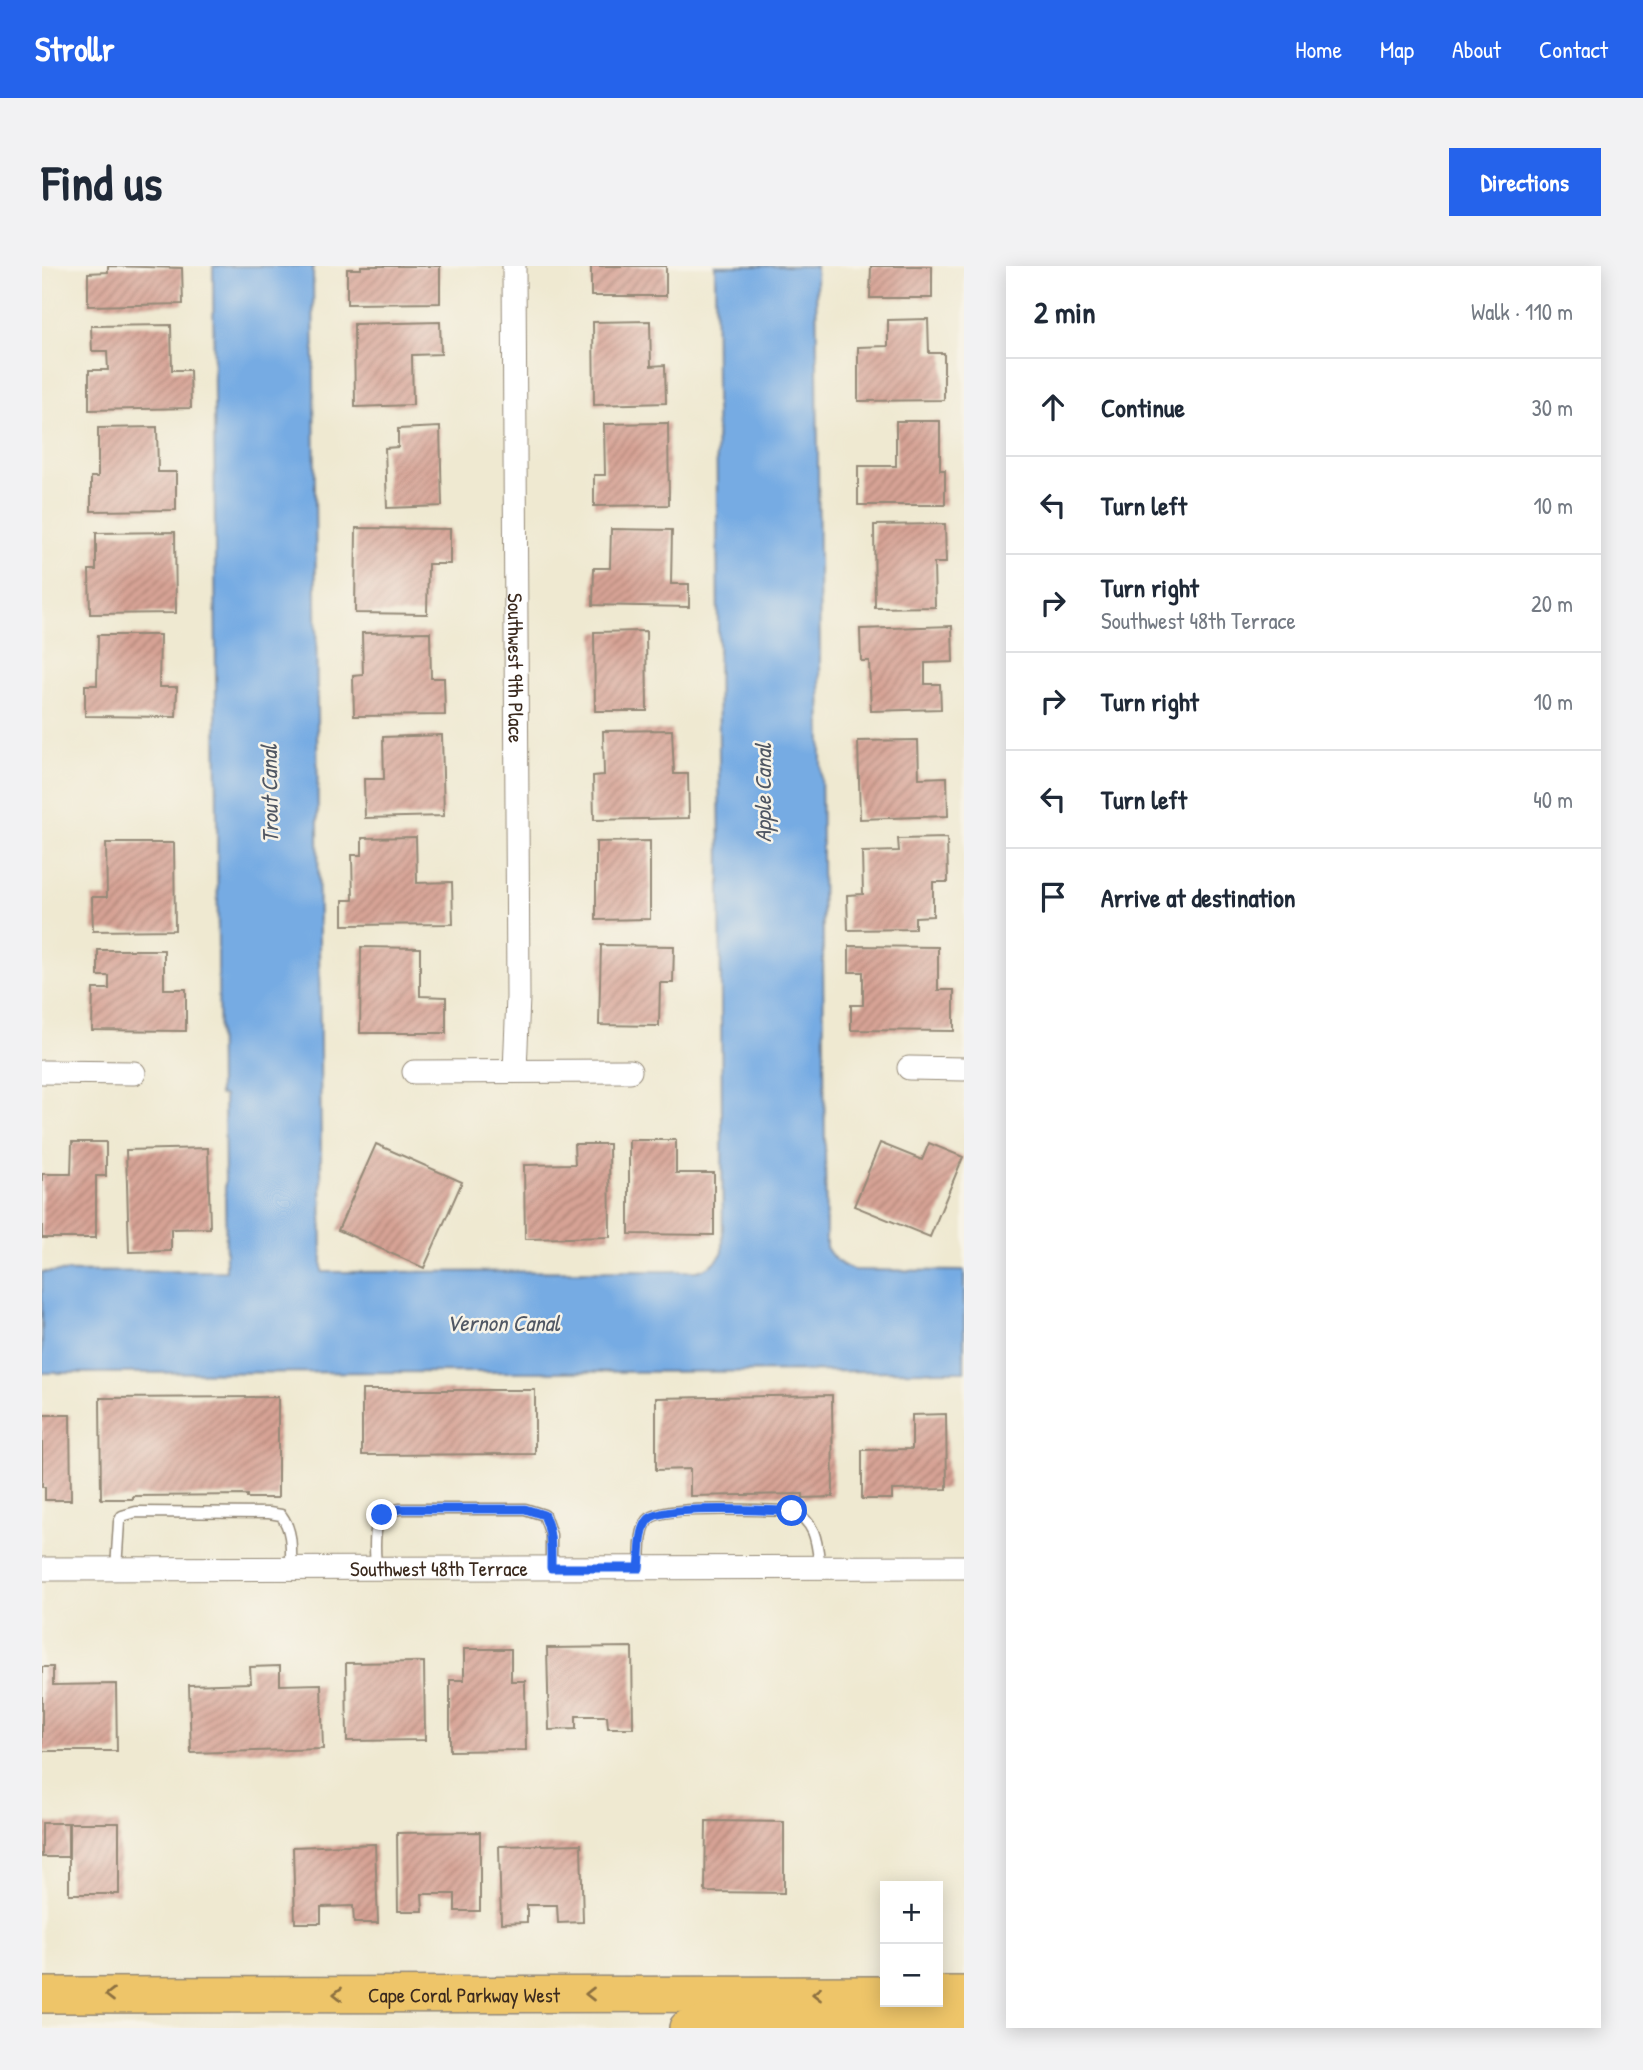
<!DOCTYPE html>
<html lang="en">
<head>
<meta charset="utf-8">
<style>
	:root { --surface:#fff; --page:#f2f2f3; --text:#1f2937; --muted:#747a83; --line:#e0e1e3; --accent:#2563eb }
	body { margin:0; font-family:"Patrick Hand",sans-serif; background:var(--page); color:var(--text) }
	.controls { position:absolute; right:21px; bottom:21px; display:grid; overflow:hidden; border-radius:0px; box-shadow:0 4px 18px #0003 }
	.controls button { width:63px; height:63px; display:grid; place-items:center; padding:0; border:0; border-bottom:2px solid var(--line); background:var(--surface); color:var(--text); font:35px sans-serif }
	.stop { position:absolute; width:21px; height:21px; margin:-16px; border:5px solid #2563eb; border-radius:50%; background:#fff }
	.stop.end { background:#2563eb; border-color:#fff; box-shadow:0 2px 7px #0008 }
	.list { margin:0; padding:0; list-style:none }
	h2 { display:flex; justify-content:space-between; align-items:center; height:91px; margin:0; padding:0 28px; font-size:30px }
	h2 small { font-size:23px; font-weight:400; color:var(--muted) }
	.list li { display:grid; grid-template-columns:46px 1fr auto; gap:21px; align-items:center; box-sizing:border-box; height:98px; padding:0 28px; border-top:2px solid var(--line) }
	.list b { display:block; font-size:26px; white-space:nowrap }
	.list p { margin:0; font-size:23px; white-space:nowrap; color:var(--muted) }
	.list em { font-size:23px; font-style:normal; color:var(--muted) }
	.icon { flex:none; width:38px; height:38px; fill:none; stroke:currentColor; stroke-width:2; stroke-linecap:round; stroke-linejoin:round }
	.map { position:relative; flex:none; width:922px; height:1762px; overflow:hidden; border-radius:0px }
	header { display:flex; align-items:center; gap:42px; box-sizing:border-box; height:98px; padding:0 35px; background:var(--accent); color:#fff }
	header strong { font-size:33px }
	nav { display:flex; gap:38px; margin-inline-start:auto; font-size:24px }
	.intro { display:flex; align-items:center; justify-content:space-between; box-sizing:border-box; height:168px; padding:0 42px }
	h1 { margin:0; font-size:49px }
	.button { padding:18px 32px; border-radius:0px; background:var(--accent); color:#fff; font-size:24px; font-weight:700 }
	main { display:flex; gap:42px; padding:0 42px }
	aside { flex:1; background:var(--surface); border-radius:0px; box-shadow:0 4px 18px #0003 }
	.map>svg:first-child { display:block }
</style>
</head>
<body>
<header>
<strong>Strollr</strong>
<nav><a>Home</a><a>Map</a><a>About</a><a>Contact</a></nav>
</header>
<div class="intro"><h1>Find us</h1><a class="button">Directions</a></div>
<main>
<div class="map">
<svg width="922" height="1762" viewBox="0 0 922 1762">
	<defs>
		<pattern id="building-hatch" width="6" height="6" patternUnits="userSpaceOnUse" patternTransform="scale(1.75)"><rect width="6" height="6" fill="#d7a395"/><path d="M-1 1l2-2M0 6l6-6M5 7l2-2" fill="none" stroke="#b08579"/></pattern>
	</defs>
	<rect width="100%" height="100%" fill="#f7f3e8"/>
	<filter id="ink" filterUnits="userSpaceOnUse"><feTurbulence type="fractalNoise" baseFrequency=".0143" numOctaves="2"/><feDisplacementMap in="SourceGraphic" scale="14" xChannelSelector="R" yChannelSelector="G"/><feConvolveMatrix kernelMatrix="1 2 1 2 8 2 1 2 1" color-interpolation-filters="sRGB"/></filter>
	<filter id="wash" filterUnits="userSpaceOnUse"><feTurbulence type="fractalNoise" baseFrequency=".00686" numOctaves="4" result="noise"/><feDisplacementMap in="SourceGraphic" scale="28" xChannelSelector="R" yChannelSelector="G"/><feGaussianBlur stdDeviation="1.57" result="paint"/><feColorMatrix in="noise" values="0 0 0 0 0 0 0 0 0 0 0 0 0 0 0 0 0 1.4 0 .05"/><feComposite in="paint" operator="in"/></filter>
	<g filter="url(#wash)">
		<rect width="100%" height="100%" fill="#efe9d1"/>
		<path fill="#76abe3" stroke="#586a80" stroke-width="2" d="M 171,0 L 271,0 L 280,1006 L 655,1005 C 667,1002 674,997 681,986 L 673,0 L 774,0 L 784,981 C 791,993 798,999 811,1004 L 922,1005 L 922,1105 L 0,1107 L 0,1006 L 184,1005 L 182,830 L 177,829 Z"/>
		<g id="blocks">
			<path fill="url(#building-hatch)" d="M 66,0 L 140,2 L 141,38 L 46,40 L 46,7 L 66,6 Z
				M 319,0 L 398,0 L 398,37 L 305,38 L 305,3 L 319,3 Z
				M 549,0 L 624,0 L 624,30 L 549,30 Z
				M 829,0 L 890,0 L 890,32 L 828,32 Z
				M 886,53 L 887,87 L 902,87 L 902,134 L 816,135 L 816,81 L 846,80 L 846,54 Z
				M 608,55 L 609,100 L 623,99 L 624,137 L 552,139 L 551,56 Z
				M 398,56 L 399,88 L 370,89 L 371,139 L 313,141 L 312,58 Z
				M 129,59 L 130,104 L 148,104 L 149,142 L 47,144 L 47,104 L 66,104 L 65,85 L 50,85 L 49,60 Z
				M 854,155 L 898,155 L 898,204 L 903,204 L 903,239 L 816,239 L 816,200 L 854,200 Z
				M 626,157 L 627,239 L 552,240 L 552,209 L 563,209 L 562,158 Z
				M 115,161 L 116,206 L 134,206 L 134,244 L 49,245 L 49,211 L 56,211 L 56,162 Z
				M 398,161 L 400,240 L 345,242 L 343,182 L 356,181 L 356,163 Z
				M 903,258 L 904,297 L 892,297 L 893,341 L 833,342 L 832,259 Z
				M 314,262 L 408,263 L 408,298 L 386,298 L 385,348 L 313,347 Z
				M 569,263 L 630,264 L 629,318 L 647,318 L 647,341 L 551,339 L 552,302 L 568,302 Z
				M 133,266 L 134,347 L 48,348 L 47,304 L 54,304 L 54,267 Z
				M 910,360 L 911,396 L 883,397 L 883,418 L 898,418 L 899,443 L 829,445 L 827,395 L 819,395 L 818,363 Z
				M 604,365 L 605,445 L 553,445 L 552,366 Z
				M 388,366 L 389,412 L 402,412 L 403,449 L 312,450 L 311,410 L 321,409 L 320,367 Z
				M 56,369 L 118,369 L 117,421 L 135,421 L 134,451 L 43,450 L 43,419 L 55,419 Z
				M 630,464 L 632,508 L 646,508 L 647,552 L 552,554 L 551,510 L 562,509 L 561,465 Z
				M 400,469 L 402,550 L 323,552 L 322,513 L 342,513 L 341,471 Z
				M 876,474 L 877,512 L 905,511 L 906,550 L 818,553 L 816,475 Z
				M 374,571 L 375,617 L 410,616 L 411,658 L 301,659 L 301,634 L 311,634 L 310,589 L 320,589 L 320,572 Z
				M 905,572 L 906,616 L 891,616 L 891,650 L 873,651 L 873,663 L 806,664 L 805,629 L 821,628 L 820,586 L 857,585 L 856,573 Z
				M 608,575 L 608,653 L 554,654 L 554,576 Z
				M 64,577 L 132,577 L 133,664 L 51,665 L 50,631 L 65,631 Z
				M 559,679 L 632,680 L 631,717 L 618,717 L 617,760 L 557,759 Z
				M 807,680 L 896,681 L 896,724 L 912,724 L 912,765 L 809,764 L 809,739 L 821,739 L 821,706 L 807,706 Z
				M 319,681 L 378,682 L 378,730 L 404,731 L 404,767 L 318,767 Z
				M 56,684 L 122,684 L 122,723 L 144,723 L 144,765 L 50,764 L 51,723 L 67,723 L 67,710 L 56,710 Z
				M 587,874 L 634,874 L 634,907 L 672,907 L 672,969 L 587,968 Z
				M 30,876 L 64,876 L 64,910 L 54,910 L 54,972 L 0,972 L 0,908 L 29,908 Z
				M 838,877 L 880,894 L 887,877 L 921,891 L 888,971 L 812,940 Z
				M 334,878 L 420,916 L 382,1002 L 296,964 Z
				M 532,878 L 567,878 L 568,971 L 483,973 L 482,899 L 533,898 Z
				M 166,882 L 168,962 L 129,963 L 129,985 L 87,986 L 84,884 Z
				M 320,1124 L 493,1124 L 493,1188 L 320,1189 Z
				M 790,1129 L 791,1231 L 761,1232 L 761,1228 L 648,1230 L 648,1203 L 614,1204 L 614,1132 Z
				M 236,1131 L 236,1232 L 205,1232 L 205,1229 L 91,1230 L 91,1233 L 59,1233 L 58,1132 Z
				M 904,1148 L 905,1223 L 850,1224 L 850,1233 L 820,1233 L 820,1184 L 870,1183 L 870,1149 Z
				M 0,1149 L 28,1149 L 29,1234 L 3,1234 L 3,1221 L 0,1221 Z
				M 590,1381 L 591,1462 L 566,1462 L 565,1450 L 534,1450 L 534,1463 L 507,1464 L 505,1382 Z
				M 422,1383 L 469,1383 L 469,1415 L 483,1415 L 484,1484 L 408,1485 L 408,1414 L 422,1414 Z
				M 382,1396 L 383,1474 L 305,1475 L 304,1397 Z
				M 238,1400 L 238,1419 L 279,1418 L 281,1483 L 149,1487 L 147,1419 L 209,1417 L 208,1401 Z
				M 0,1401 L 11,1401 L 11,1419 L 74,1418 L 75,1485 L 0,1485 Z
				M 664,1555 L 742,1556 L 742,1627 L 663,1626 Z
				M 0,1557 L 26,1557 L 26,1591 L 0,1591 Z
				M 27,1557 L 77,1557 L 77,1628 L 27,1628 Z
				M 438,1566 L 438,1645 L 413,1645 L 413,1628 L 380,1628 L 381,1645 L 356,1645 L 355,1567 Z
				M 333,1578 L 336,1657 L 312,1657 L 311,1640 L 279,1641 L 279,1657 L 253,1657 L 251,1581 Z
				M 539,1578 L 541,1656 L 516,1657 L 515,1639 L 485,1639 L 485,1656 L 459,1657 L 457,1580 Z"/>
		</g>
	</g>
	<g filter="url(#ink)">
		<use href="#blocks" fill-opacity="0" stroke="#958a78" stroke-width="2"/>
		<g fill="none" stroke-linecap="round" stroke-linejoin="round">
			<g stroke="#958a78" stroke-width="13">
				<path id="service" d="M 334,1302 C 333,1278 327,1247 358,1243 L 483,1243 L 502,1249 L 509,1269 L 509,1302
					M 598,1302 C 599,1288 597,1265 606,1254 C 619,1238 725,1245 750,1245 C 775,1256 775,1278 778,1302
					M 74,1303 L 77,1256 L 80,1250 L 94,1246 L 227,1247 L 239,1249 C 251,1265 249,1283 249,1303"/>
			</g>
			<g stroke="#958a78" stroke-width="25">
				<g id="minor">
					<path id="s1" d="M 472,0 L 476,731 L 473,805"/>
					<path d="M 867,802 L 922,803"/>
					<path d="M 0,806 L 92,807"/>
					<path d="M 372,806 L 588,805"/>
					<path id="s2" d="M 0,1303 L 922,1301"/>
				</g>
			</g>
			<g stroke="#958a78" stroke-width="38">
				<g id="primary">
					<path d="M 896,1728 L 922,1728"/>
					<path id="s3" d="M 0,1729 L 843,1728"/>
					<path d="M 645,1762 L 670,1756 L 922,1756"/>
				</g>
			</g>
			<use href="#service" stroke="#fff" stroke-width="10"/>
			<use href="#minor" stroke="#fff" stroke-width="23"/>
			<use href="#primary" stroke="#eec569" stroke-width="35"/>
		</g>
		<defs><path id="oneway-chevron" d="M-2-3.5L2.5 0L-2 3.5" fill="none" stroke-width="1.6" stroke-linecap="round" stroke-linejoin="round" transform="scale(1.75)"/></defs>
		<g stroke="#8c7040">
			<use href="#oneway-chevron" transform="translate(296 1728) rotate(180)"/>
			<use href="#oneway-chevron" transform="translate(548 1728) rotate(180)"/>
			<use href="#oneway-chevron" transform="translate(775 1728) rotate(180)"/>
			<use href="#oneway-chevron" transform="translate(68 1729) rotate(180)"/>
		</g>
	</g>
	<g fill="none" stroke-linecap="round" stroke-linejoin="round" filter="url(#ink)">
		<path stroke="#2563eb" stroke-width="9" d="M 340,1249 L 347,1245 L 358,1243 L 483,1243 L 502,1249 C 510,1266 509,1283 509,1302 L 597,1302 C 599,1288 597,1265 606,1254 C 619,1238 725,1245 750,1245"/>
	</g>
	<g text-anchor="middle" dominant-baseline="central" stroke-width="5" stroke-linejoin="round" paint-order="stroke">
		<g font-size="21" fill="#3b2a1e" stroke="#f7f3e8">
			<text stroke="none"><textPath href="#s1" startOffset="402">Southwest 9th Place</textPath></text>
			<text stroke="none"><textPath href="#s2" startOffset="397">Southwest 48th Terrace</textPath></text>
			<text stroke="none"><textPath href="#s3" startOffset="422">Cape Coral Parkway West</textPath></text>
		</g>
		<g font-size="23" font-style="italic" fill="#505763" stroke="#f7f3e8">
			<text transform="translate(720 527) rotate(-90)">Apple Canal</text>
			<text transform="translate(227 528) rotate(-91)">Trout Canal</text>
			<text x="461" y="1056">Vernon Canal</text>
		</g>
	</g>
</svg>
<div class="controls">
<button>+</button>
<button>−</button>
</div>
<div class="stop" style="left:750px;top:1245px"></div>
<div class="stop end" style="left:340px;top:1249px"></div>
</div>
<aside>
<h2>2 min<small>Walk · 110 m</small></h2>
<ul class="list">
<li><svg class="icon" aria-label="ahead" viewBox="0 0 24 24"><path d="M12 20V5M6 11l6-6 6 6"/></svg><div><b>Continue</b></div><em>30 m</em></li>
<li><svg class="icon" aria-label="left" viewBox="0 0 24 24"><path d="M17 20v-9H6M10 6l-5 5 5 5"/></svg><div><b>Turn left</b></div><em>10 m</em></li>
<li><svg class="icon" aria-label="right" viewBox="0 0 24 24"><path d="M7 20v-9h11M14 6l5 5-5 5"/></svg><div><b>Turn right</b><p>Southwest 48th Terrace</p></div><em>20 m</em></li>
<li><svg class="icon" aria-label="right" viewBox="0 0 24 24"><path d="M7 20v-9h11M14 6l5 5-5 5"/></svg><div><b>Turn right</b></div><em>10 m</em></li>
<li><svg class="icon" aria-label="left" viewBox="0 0 24 24"><path d="M17 20v-9H6M10 6l-5 5 5 5"/></svg><div><b>Turn left</b></div><em>40 m</em></li>
<li><svg class="icon" aria-label="arrive" viewBox="0 0 24 24"><path d="M6 21V4h12l-3 4 3 4H6"/></svg><div><b>Arrive at destination</b></div></li>
</ul>
</aside>
</main>
</body>
</html>
